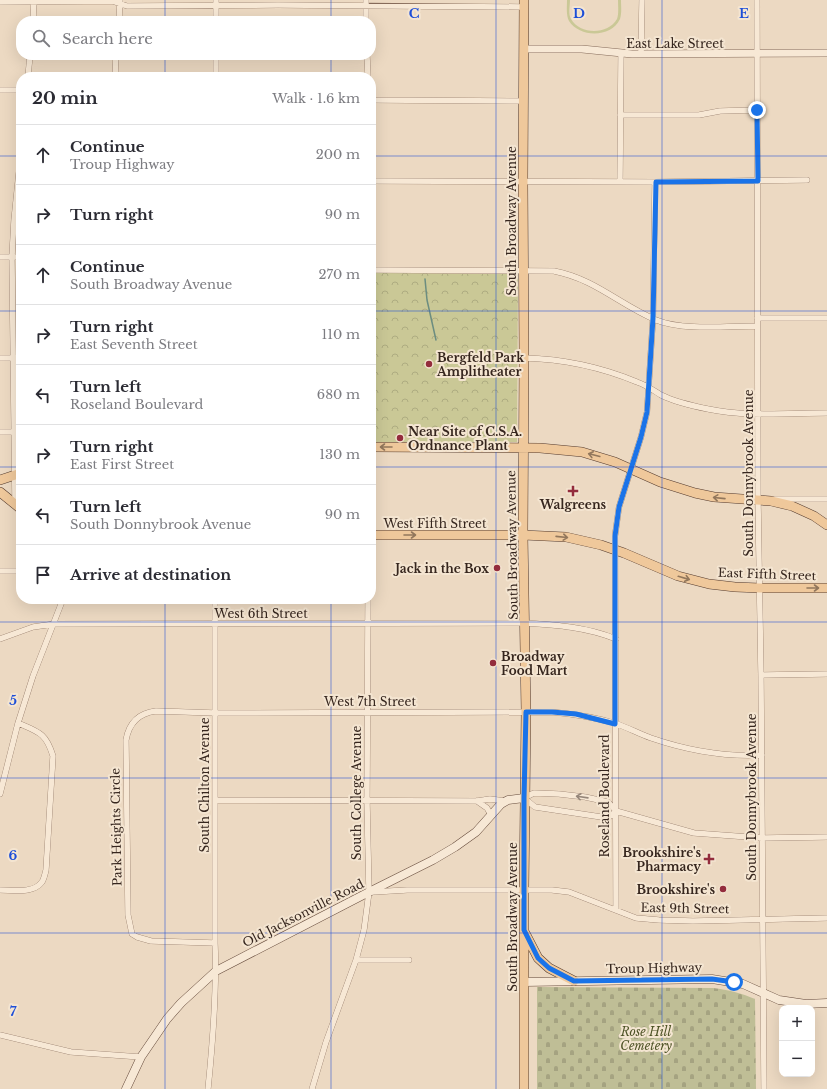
<!DOCTYPE html>
<html lang="en">
<head>
<meta charset="utf-8">
<style>
	:root { --surface:#fff; --page:#f7f7f7; --text:#2b2b33; --muted:#7c7c81; --line:#e1e1e2 }
	body { margin:0; font-family:"Libre Baskerville",serif; background:var(--page); color:var(--text) }
	.controls { position:absolute; right:12px; bottom:12px; display:grid; overflow:hidden; border-radius:8px; box-shadow:0 4px 16px #0002 }
	.controls button { width:36px; height:36px; display:grid; place-items:center; padding:0; border:0; border-bottom:1px solid var(--line); background:var(--surface); color:var(--text); font:20px sans-serif }
	.stop { position:absolute; width:12px; height:12px; margin:-9px; border:3px solid #1a73e8; border-radius:50%; background:#fff }
	.stop.end { background:#1a73e8; border-color:#fff; box-shadow:0 1px 4px #0008 }
	.list { margin:0; padding:0; list-style:none }
	h2 { display:flex; justify-content:space-between; align-items:center; height:52px; margin:0; padding:0 16px; font-size:17px }
	h2 small { font-size:13px; font-weight:400; color:var(--muted) }
	.list li { display:grid; grid-template-columns:26px 1fr auto; gap:12px; align-items:center; box-sizing:border-box; height:60px; padding:0 16px; border-top:1px solid var(--line) }
	.list b { display:block; font-size:15px; white-space:nowrap }
	.list p { margin:0; font-size:13px; white-space:nowrap; color:var(--muted) }
	.list em { font-size:13px; font-style:normal; color:var(--muted) }
	.icon { flex:none; width:22px; height:22px; fill:none; stroke:currentColor; stroke-width:2; stroke-linecap:round; stroke-linejoin:round }
	.map { position:relative; flex:none; width:827px; height:1089px; overflow:hidden }
	.search { position:absolute; background:var(--surface); box-shadow:0 4px 16px #0002; left:16px; top:16px; width:360px; height:44px; display:flex; align-items:center; gap:10px; box-sizing:border-box; padding:0 14px; border-radius:16px; color:var(--muted); font-size:15px }
	.panel { position:absolute; background:var(--surface); box-shadow:0 4px 16px #0002; left:16px; top:72px; width:360px; height:532px; border-radius:16px }
	.map>svg:first-child { display:block }
</style>
</head>
<body>
<div class="map">
<svg width="827" height="1089" viewBox="0 0 827 1089">
	<defs>
		<pattern id="forest-crowns" width="20" height="18" patternUnits="userSpaceOnUse"><rect width="20" height="18" fill="#cac896"/><path d="M2 6a3 3 0 1 1 6 0M12 15a3 3 0 1 1 6 0" fill="none" stroke="#aeac81"/></pattern>
		<pattern id="cemetery-stones" width="16" height="16" patternUnits="userSpaceOnUse"><rect width="16" height="16" fill="#bfbe96"/><path d="M2 7V4a2 2 0 0 1 4 0v3zM10 15v-3a2 2 0 0 1 4 0v3z" fill="#a5a381"/></pattern>
	</defs>
	<rect width="100%" height="100%" fill="#ecd9c2"/>
	<path fill="#cac896" d="M 567,0 L 570,0 C 570,6 568,14 571,19 C 580,35 608,35 617,19 C 619,14 618,6 618,0 L 621,0 C 621,6 622,13 620,19 C 611,38 580,38 569,21 C 566,15 567,7 567,0 Z"/>
	<path fill="url(#forest-crowns)" d="M 372,273 L 518,274 L 517,442 L 372,442 Z"/>
	<path fill="url(#cemetery-stones)" d="M 537,987 L 713,988 C 729,990 741,993 755,999 L 756,1089 L 537,1089 Z"/>
	<g fill="none" stroke-linecap="round" stroke-linejoin="round">
		<path stroke="#6c8d80" stroke-width="1.5" d="M 425,279 L 427,300 L 436,340"/>
		<g stroke="#866b5a" stroke-width="6">
			<path id="minor" d="M 216,0 L 216,21
				M 366,0 L 366,21
				M 757,0 L 758,500 L 761,675 L 764,1089
				M 0,2 L 112,1 L 127,6 L 278,5 L 524,7
				M 33,21 L 34,0
				M 119,21 L 120,0
				M 641,54 L 642,0
				M 367,55 L 368,77
				M 28,77 L 30,55
				M 115,77 L 116,55
				M 216,77 L 216,55
				M 0,90 L 21,90
				M 371,98 L 375,100 L 523,101
				M 620,115 L 699,115 L 720,111 L 757,110
				M 371,181 L 655,182 L 807,180
				M 620,181 L 621,54
				M 0,257 L 21,257
				M 371,270 L 554,271 C 595,279 620,305 656,320 C 683,331 728,326 757,326
				M 757,318 L 827,318
				M 0,358 L 21,358
				M 524,358 C 563,359 601,367 637,382 C 646,385 653,390 661,395 C 675,402 693,406 708,409 C 745,417 789,413 827,413
				M 0,432 L 15,432
				M 775,499 L 827,499
				M 15,504 L 12,257 L 14,220 L 21,152
				M 0,571 L 21,571
				M 0,639 L 33,627 L 54,624 L 525,623 C 556,625 587,627 616,639
				M 761,675 L 827,674
				M 0,794 L 18,723 L 33,676 L 63,599
				M 215,800 L 477,801 L 490,799 L 505,801
				M 477,801 L 487,808 L 491,815
				M 616,811 L 608,818 L 535,807 L 524,798 L 534,793 L 559,794 L 585,797 L 608,802 L 616,811 L 694,833 L 762,838 L 827,837
				M 0,890 C 13,890 33,894 42,882 C 44,879 45,874 46,870 L 53,756 C 46,733 39,732 18,723
				M 373,892 L 407,890 L 552,890 L 569,892 L 636,918 L 659,920 L 693,921 L 827,918
				M 616,910 L 615,536 L 619,507 L 641,437 L 647,412 L 653,318 L 655,182
				M 215,943 L 151,941 L 137,937 L 132,934 L 128,915 L 126,740 C 129,723 139,713 156,711 L 215,713 L 552,712 C 573,714 594,717 614,723 C 627,727 639,734 651,738 C 686,750 725,757 762,755
				M 356,960 L 409,960
				M 0,1035 L 71,1052 L 141,1057
				M 208,1089 C 213,1040 217,992 215,943 L 215,599
				M 312,1089 L 326,1042 L 356,960 L 364,930 L 366,915 L 369,892 L 367,801 L 368,599"/>
		</g>
		<g stroke="#866b5a" stroke-width="8">
			<path id="tertiary" d="M 524,49 L 582,49 L 632,54 L 827,53"/>
		</g>
		<g stroke="#674c3d" stroke-width="9">
			<path id="secondary" d="M 524,982 L 712,979 L 743,984 L 779,1000 L 806,1004 L 827,1003
				M 126,1089 L 141,1057 L 167,1019 L 181,1003 L 216,971 L 369,892 L 433,860 L 455,847 L 476,832 L 501,804 L 508,800 L 524,798"/>
		</g>
		<g stroke="#533a2e" stroke-width="10">
			<path id="primary" d="M 524,0 L 523,181 L 524,358 L 523,535 L 526,712 L 524,890 L 524,1089
				M 371,447 L 540,448 L 582,452 L 615,462 L 660,482 L 695,493 L 714,497 L 771,501 L 792,506 L 814,516 L 827,525
				M 0,480 L 21,473
				M 0,492 L 21,509
				M 371,535 L 523,535 L 566,537 L 601,545 L 624,553 L 678,576 L 709,584 L 735,587 L 760,588 L 827,588
				M 525,933 L 538,958 L 549,968 L 574,981"/>
		</g>
		<use href="#minor" stroke="#f7e8d5" stroke-width="5.5"/>
		<use href="#tertiary" stroke="#f7e8d5" stroke-width="7"/>
		<use href="#secondary" stroke="#f7e8d5" stroke-width="8"/>
		<use href="#primary" stroke="#efc89b" stroke-width="9"/>
	</g>
	<defs><path id="oneway-shaft" d="M-6 0H5M1.5-3L5.5 0L1.5 3" fill="none" stroke-width="1.6" stroke-linecap="round" stroke-linejoin="round"/></defs>
	<g stroke="#92775c">
		<use href="#oneway-shaft" transform="translate(386 447) rotate(-180)"/>
		<use href="#oneway-shaft" transform="translate(594 455) rotate(-166)"/>
		<use href="#oneway-shaft" transform="translate(719 498) rotate(-174)"/>
		<use href="#oneway-shaft" transform="translate(410 535)"/>
		<use href="#oneway-shaft" transform="translate(562 537) rotate(6)"/>
		<use href="#oneway-shaft" transform="translate(684 578) rotate(16)"/>
		<use href="#oneway-shaft" transform="translate(813 588)"/>
	</g>
	<use stroke="#96877a" href="#oneway-shaft" transform="translate(582 797) rotate(-172)"/>
	<g fill="none" stroke-linecap="round" stroke-linejoin="round">
		<path stroke="#1a73e8" stroke-width="5" d="M 734,982 L 712,979 L 574,981 L 549,968 L 538,958 L 524,930 L 524,798 L 526,712 L 552,712 L 576,714 L 615,724 L 615,536 L 619,507 L 641,437 L 647,412 L 653,318 L 656,182 L 758,181 L 757,110"/>
	</g>
	<path fill="none" stroke="#1d4ed8" stroke-width="1" stroke-opacity="0.55" d="M 165,0 L 165,21M 331,0 L 331,21M 496,0 L 496,1089M 662,0 L 662,1089M 165,55 L 165,77M 331,55 L 331,77M 0,156 L 21,156M 371,156 L 827,156M 0,311 L 21,311M 371,311 L 827,311M 0,467 L 21,467M 371,467 L 827,467M 165,599 L 165,1089M 331,599 L 331,1089M 0,622 L 827,622M 0,778 L 827,778M 0,933 L 827,933"/>
	<g fill="#932c3c" stroke="#f4e5d1" stroke-width="1.5">
		<circle cx="429" cy="364" r="4"/>
		<circle cx="400" cy="438" r="4"/>
		<path d="M571 485h4v4h4v4h-4v4h-4v-4h-4v-4h4z"/>
		<circle cx="497" cy="568" r="4"/>
		<circle cx="493" cy="663" r="4"/>
		<path d="M707 853h4v4h4v4h-4v4h-4v-4h-4v-4h4z"/>
		<circle cx="723" cy="889" r="4"/>
	</g>
	<g text-anchor="middle" dominant-baseline="central" stroke-width="4" stroke-linejoin="round" paint-order="stroke">
		<g font-size="12" fill="#36261e" stroke="#f4e5d1">
			<text x="675" y="43">East Lake Street</text>
			<text transform="translate(511 221) rotate(-90)">South Broadway Avenue</text>
			<text transform="translate(748 473) rotate(-90)">South Donnybrook Avenue</text>
			<text x="435" y="523">West Fifth Street</text>
			<text transform="translate(512 545) rotate(-91)">South Broadway Avenue</text>
			<text transform="translate(767 574) rotate(2)">East Fifth Street</text>
			<text x="261" y="613">West 6th Street</text>
			<text x="370" y="701">West 7th Street</text>
			<text transform="translate(204 785) rotate(-90)">South Chilton Avenue</text>
			<text transform="translate(356 793) rotate(-90)">South College Avenue</text>
			<text transform="translate(604 796) rotate(-90)">Roseland Boulevard</text>
			<text transform="translate(751 797) rotate(-90)">South Donnybrook Avenue</text>
			<text transform="translate(116 827) rotate(-91)">Park Heights Circle</text>
			<text transform="translate(685 908) rotate(1)">East 9th Street</text>
			<text transform="translate(303 913) rotate(-27)">Old Jacksonville Road</text>
			<text transform="translate(512 917) rotate(-90)">South Broadway Avenue</text>
			<text transform="translate(654 968) rotate(-1)">Troup Highway</text>
		</g>
		<g font-size="12" font-weight="bold" fill="#36261e" stroke="#f4e5d1" text-anchor="start">
			<text x="437" y="357">Bergfeld Park<tspan x="437" dy="14">Amplitheater</tspan></text>
			<text x="408" y="431">Near Site of C.S.A.<tspan x="408" dy="14">Ordnance Plant</tspan></text>
			<text x="573" y="504" text-anchor="middle">Walgreens</text>
			<text x="489" y="568" text-anchor="end">Jack in the Box</text>
			<text x="501" y="656">Broadway<tspan x="501" dy="14">Food Mart</tspan></text>
			<text x="701" y="852" text-anchor="end">Brookshire's<tspan x="701" dy="14">Pharmacy</tspan></text>
			<text x="715" y="889" text-anchor="end">Brookshire's</text>
		</g>
		<g font-size="12" font-style="italic" fill="#4d5225" stroke="#f4e5d1">
			<text x="646" y="1031">Rose Hill<tspan x="646" dy="14">Cemetery</tspan></text>
		</g>
	</g>
	<g font-size="13" text-anchor="middle" font-weight="bold" fill="#1d4ed8" stroke="#f4e5d1" stroke-width="4" stroke-linejoin="round" paint-order="stroke">
		<text x="414" y="18">C</text>
		<text x="579" y="18">D</text>
		<text x="744" y="18">E</text>
		<text x="13" y="705">5</text>
		<text x="13" y="860">6</text>
		<text x="13" y="1016">7</text>
	</g>
</svg>
<div class="controls">
<button>+</button>
<button>−</button>
</div>
<div class="stop" style="left:734px;top:982px"></div>
<div class="stop end" style="left:757px;top:110px"></div>
<div class="search"><svg class="icon" aria-label="search" viewBox="0 0 24 24"><circle cx="10" cy="10" r="6"/><path d="M15 15l6 6"/></svg>Search here</div>
<section class="panel">
<h2>20 min<small>Walk · 1.6 km</small></h2>
<ul class="list">
<li><svg class="icon" aria-label="ahead" viewBox="0 0 24 24"><path d="M12 20V5M6 11l6-6 6 6"/></svg><div><b>Continue</b><p>Troup Highway</p></div><em>200 m</em></li>
<li><svg class="icon" aria-label="right" viewBox="0 0 24 24"><path d="M7 20v-9h11M14 6l5 5-5 5"/></svg><div><b>Turn right</b></div><em>90 m</em></li>
<li><svg class="icon" aria-label="ahead" viewBox="0 0 24 24"><path d="M12 20V5M6 11l6-6 6 6"/></svg><div><b>Continue</b><p>South Broadway Avenue</p></div><em>270 m</em></li>
<li><svg class="icon" aria-label="right" viewBox="0 0 24 24"><path d="M7 20v-9h11M14 6l5 5-5 5"/></svg><div><b>Turn right</b><p>East Seventh Street</p></div><em>110 m</em></li>
<li><svg class="icon" aria-label="left" viewBox="0 0 24 24"><path d="M17 20v-9H6M10 6l-5 5 5 5"/></svg><div><b>Turn left</b><p>Roseland Boulevard</p></div><em>680 m</em></li>
<li><svg class="icon" aria-label="right" viewBox="0 0 24 24"><path d="M7 20v-9h11M14 6l5 5-5 5"/></svg><div><b>Turn right</b><p>East First Street</p></div><em>130 m</em></li>
<li><svg class="icon" aria-label="left" viewBox="0 0 24 24"><path d="M17 20v-9H6M10 6l-5 5 5 5"/></svg><div><b>Turn left</b><p>South Donnybrook Avenue</p></div><em>90 m</em></li>
<li><svg class="icon" aria-label="arrive" viewBox="0 0 24 24"><path d="M6 21V4h12l-3 4 3 4H6"/></svg><div><b>Arrive at destination</b></div></li>
</ul>
</section>
</div>
</body>
</html>
